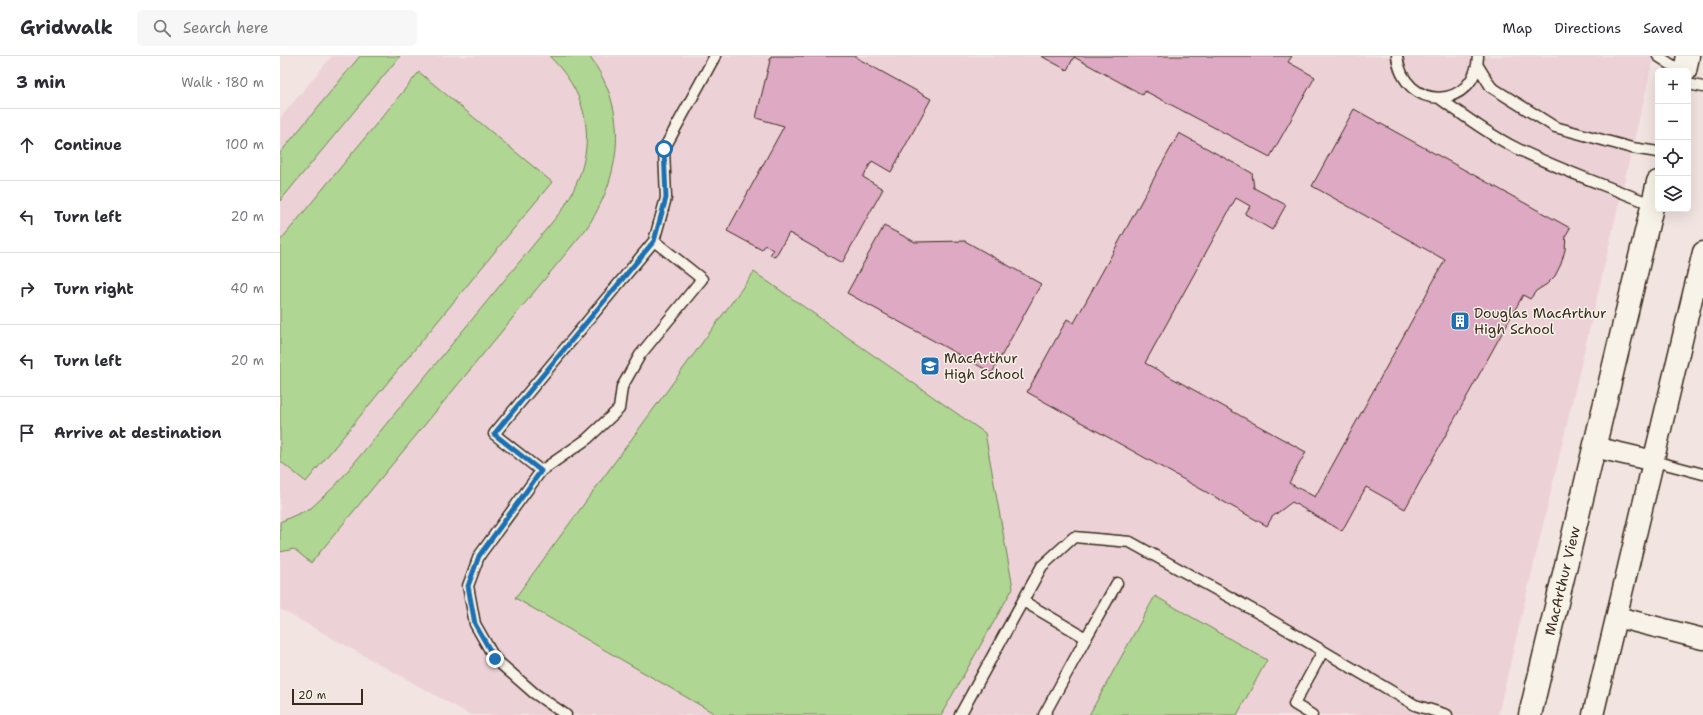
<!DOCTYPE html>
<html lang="en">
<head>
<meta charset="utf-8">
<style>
	:root { --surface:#fff; --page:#f7f7f7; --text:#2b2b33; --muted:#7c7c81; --line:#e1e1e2 }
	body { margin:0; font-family:"Shantell Sans",sans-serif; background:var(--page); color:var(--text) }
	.controls { position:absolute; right:12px; top:12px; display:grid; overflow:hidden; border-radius:6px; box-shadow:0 4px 16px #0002 }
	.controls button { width:36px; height:36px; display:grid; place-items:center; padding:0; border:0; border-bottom:1px solid var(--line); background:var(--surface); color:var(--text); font:20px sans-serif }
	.scale { position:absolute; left:12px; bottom:10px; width:71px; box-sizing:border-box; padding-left:4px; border:2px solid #3b2a1e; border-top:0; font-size:11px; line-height:14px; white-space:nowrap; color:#3b2a1e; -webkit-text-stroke:3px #f7f3e8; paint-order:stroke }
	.stop { position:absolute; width:12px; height:12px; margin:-9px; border:3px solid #1f6fb2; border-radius:50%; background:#fff }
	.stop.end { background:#1f6fb2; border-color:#fff; box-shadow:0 1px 4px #0008 }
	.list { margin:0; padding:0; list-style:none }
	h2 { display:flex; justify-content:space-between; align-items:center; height:52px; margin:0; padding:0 16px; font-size:17px }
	h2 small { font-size:13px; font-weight:400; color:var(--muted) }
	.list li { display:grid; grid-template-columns:26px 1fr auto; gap:12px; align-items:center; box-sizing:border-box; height:72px; padding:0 16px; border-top:1px solid var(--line) }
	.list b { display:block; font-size:15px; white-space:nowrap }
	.list em { font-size:13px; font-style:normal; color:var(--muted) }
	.icon { flex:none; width:22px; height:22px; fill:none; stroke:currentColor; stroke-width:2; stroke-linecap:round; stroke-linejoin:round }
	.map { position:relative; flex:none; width:1423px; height:659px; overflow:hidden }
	header { display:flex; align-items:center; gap:24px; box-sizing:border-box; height:56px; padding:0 20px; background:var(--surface); border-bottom:1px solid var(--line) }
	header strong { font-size:19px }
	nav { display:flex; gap:22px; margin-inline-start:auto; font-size:14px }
	.search { width:280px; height:36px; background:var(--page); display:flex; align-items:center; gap:10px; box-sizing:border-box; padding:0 14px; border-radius:6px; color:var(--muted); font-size:15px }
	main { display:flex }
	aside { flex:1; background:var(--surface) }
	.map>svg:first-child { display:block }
</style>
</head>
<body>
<header>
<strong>Gridwalk</strong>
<div class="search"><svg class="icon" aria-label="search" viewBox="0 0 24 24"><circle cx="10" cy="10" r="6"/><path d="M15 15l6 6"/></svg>Search here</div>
<nav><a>Map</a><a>Directions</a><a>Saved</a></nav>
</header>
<main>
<aside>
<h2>3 min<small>Walk · 180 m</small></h2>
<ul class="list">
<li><svg class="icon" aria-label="ahead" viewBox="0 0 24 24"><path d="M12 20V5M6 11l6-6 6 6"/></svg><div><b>Continue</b></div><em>100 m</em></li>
<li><svg class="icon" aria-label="left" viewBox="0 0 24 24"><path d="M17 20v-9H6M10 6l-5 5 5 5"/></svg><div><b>Turn left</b></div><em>20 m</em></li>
<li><svg class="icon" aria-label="right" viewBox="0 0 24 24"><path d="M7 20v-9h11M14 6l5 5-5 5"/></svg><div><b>Turn right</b></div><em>40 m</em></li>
<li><svg class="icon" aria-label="left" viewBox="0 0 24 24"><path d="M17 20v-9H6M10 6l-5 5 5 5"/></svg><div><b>Turn left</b></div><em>20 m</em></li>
<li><svg class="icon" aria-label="arrive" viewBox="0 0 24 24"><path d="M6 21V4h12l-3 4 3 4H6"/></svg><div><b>Arrive at destination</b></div></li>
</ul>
</aside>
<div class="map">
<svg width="1423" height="659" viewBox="0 0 1423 659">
	<rect width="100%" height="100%" fill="#f2e4e0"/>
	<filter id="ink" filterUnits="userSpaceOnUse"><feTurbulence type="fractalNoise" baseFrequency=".025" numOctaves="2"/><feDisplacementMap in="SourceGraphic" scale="8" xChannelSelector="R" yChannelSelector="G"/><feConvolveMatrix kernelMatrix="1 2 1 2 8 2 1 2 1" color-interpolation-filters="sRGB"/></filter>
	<g filter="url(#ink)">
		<path fill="#ecd2d7" d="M 52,0 L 1374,0 L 1218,659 L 191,659 L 0,553 L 0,62 Z"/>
		<path fill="#afd692" stroke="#758058" d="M 80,0 L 120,0 L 0,145 L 0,97 Z
			M 269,0 L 309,0 C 350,54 342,120 306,173 L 31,507 L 14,493 L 0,496 L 0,466 L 31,452 L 56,429 L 282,154 C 317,101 316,45 269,0 Z
			M 139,16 L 272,126 L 26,426 L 0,405 L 0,185 Z
			M 474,216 L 705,377 L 733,532 L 661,659 L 437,659 L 235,542 Z
			M 875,540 L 987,604 L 957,659 L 809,659 Z"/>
		<path fill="#dea9c2" stroke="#3b2a1e" d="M 491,0 L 577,0 L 577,2 L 651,43 L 611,116 L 592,105 L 583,121 L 603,133 L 562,207 L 509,177 L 495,201 L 490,199 L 493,194 L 485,189 L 482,194 L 447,175 L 504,70 L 476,62 Z
			M 761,0 L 1012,0 L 1008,6 L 1035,21 L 990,101 L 865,35 L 863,39 L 794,1 L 787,14 Z
			M 1074,53 L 1290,172 L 1286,179 L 1285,194 L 1281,208 L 1275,220 L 1267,228 L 1256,235 L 1250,243 L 1243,239 L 1125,453 L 1086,431 L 1062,475 L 1012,446 L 992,461 L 987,470 L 747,336 L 787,263 L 794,267 L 899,77 L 972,117 L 974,132 L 1006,149 L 992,174 L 965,158 L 970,150 L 956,142 L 865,307 L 1026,396 L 1009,427 L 1035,441 L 1165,204 L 1032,130 Z
			M 604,170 L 635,186 L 685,185 L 761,228 L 712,317 L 567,237 Z"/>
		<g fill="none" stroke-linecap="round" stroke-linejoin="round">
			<g stroke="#3b2a1e" stroke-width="13">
				<path id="lane" d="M 1117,0 C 1124,57 1196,54 1198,0
					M 1378,0 L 1401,15
					M 1198,10 L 1211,31 L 1275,71 L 1352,92 L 1378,96
					M 1408,28 L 1423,31
					M 1159,42 C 1184,60 1210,79 1238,93 C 1282,115 1328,130 1373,149
					M 374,185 L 386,142 L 384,93 L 435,0
					M 1374,405 L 1423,418
					M 261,415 L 214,378 L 374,185 L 422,223 L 360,299 L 342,331 L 339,353 L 307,383 L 261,415 L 199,500 L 188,530 L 195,568 L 215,603 L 254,637 L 286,659
					M 743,545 L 806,582 L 764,659
					M 806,582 L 837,527
					M 680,659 L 762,510 L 794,481 L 850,486 L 982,559 L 1135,649 L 1167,659
					M 1032,659 L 1014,648 L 1043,595"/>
			</g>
			<g stroke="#3b2a1e" stroke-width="23">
				<path id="street" d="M 1314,391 L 1374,405
					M 1337,561 L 1423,583
					M 1313,659 L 1423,196"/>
			</g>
			<g stroke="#3b2a1e" stroke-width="25">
				<g id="secondary">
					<path d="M 1405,15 L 1408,0"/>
					<path id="s1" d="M 1250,659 L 1378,126"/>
				</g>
			</g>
			<use href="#lane" stroke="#f7f3e8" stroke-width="10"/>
			<use href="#street" stroke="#f7f3e8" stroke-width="20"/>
			<use href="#secondary" stroke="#f7f3e8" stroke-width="22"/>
		</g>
	</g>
	<g fill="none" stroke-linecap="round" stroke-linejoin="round" filter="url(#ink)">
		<path stroke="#1f6fb2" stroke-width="5" d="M 215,603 L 195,568 L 188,530 L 199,500 L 261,415 L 214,378 L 374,185 L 386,142 L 384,93"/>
	</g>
	<defs>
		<g id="building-square" transform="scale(1)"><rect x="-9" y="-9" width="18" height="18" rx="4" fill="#1f6fb2" stroke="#f7f3e8"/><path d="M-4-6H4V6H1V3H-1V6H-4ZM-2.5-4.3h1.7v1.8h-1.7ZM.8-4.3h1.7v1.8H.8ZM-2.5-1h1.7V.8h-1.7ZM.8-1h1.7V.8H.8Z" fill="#fff"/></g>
		<g id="school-square" transform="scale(1)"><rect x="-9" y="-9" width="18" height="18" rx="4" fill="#1f6fb2" stroke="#f7f3e8"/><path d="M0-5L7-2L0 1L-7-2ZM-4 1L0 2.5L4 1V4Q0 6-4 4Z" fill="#fff"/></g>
	</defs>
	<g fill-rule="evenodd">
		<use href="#building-square" x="1180" y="265"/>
		<use href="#school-square" x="650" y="310"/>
	</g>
	<g text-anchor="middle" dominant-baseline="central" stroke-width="3" stroke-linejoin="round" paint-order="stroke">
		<g font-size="14" fill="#3b2a1e" stroke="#f7f3e8" text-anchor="start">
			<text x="1194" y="257">Douglas MacArthur<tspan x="1194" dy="16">High School</tspan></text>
			<text x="664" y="302">MacArthur<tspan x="664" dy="16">High School</tspan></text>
		</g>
		<g font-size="14" fill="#3b2a1e" stroke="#f7f3e8">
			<text stroke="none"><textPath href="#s1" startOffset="138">MacArthur View</textPath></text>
		</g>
	</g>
</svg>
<div class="controls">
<button>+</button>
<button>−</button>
<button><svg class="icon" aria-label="locate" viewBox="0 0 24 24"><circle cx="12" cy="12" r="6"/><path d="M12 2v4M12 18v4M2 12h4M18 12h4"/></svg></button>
<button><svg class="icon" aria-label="layers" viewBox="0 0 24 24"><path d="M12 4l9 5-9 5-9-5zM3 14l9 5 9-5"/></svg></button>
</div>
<div class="scale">20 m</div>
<div class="stop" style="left:384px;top:93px"></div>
<div class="stop end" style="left:215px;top:603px"></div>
</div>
</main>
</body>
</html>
